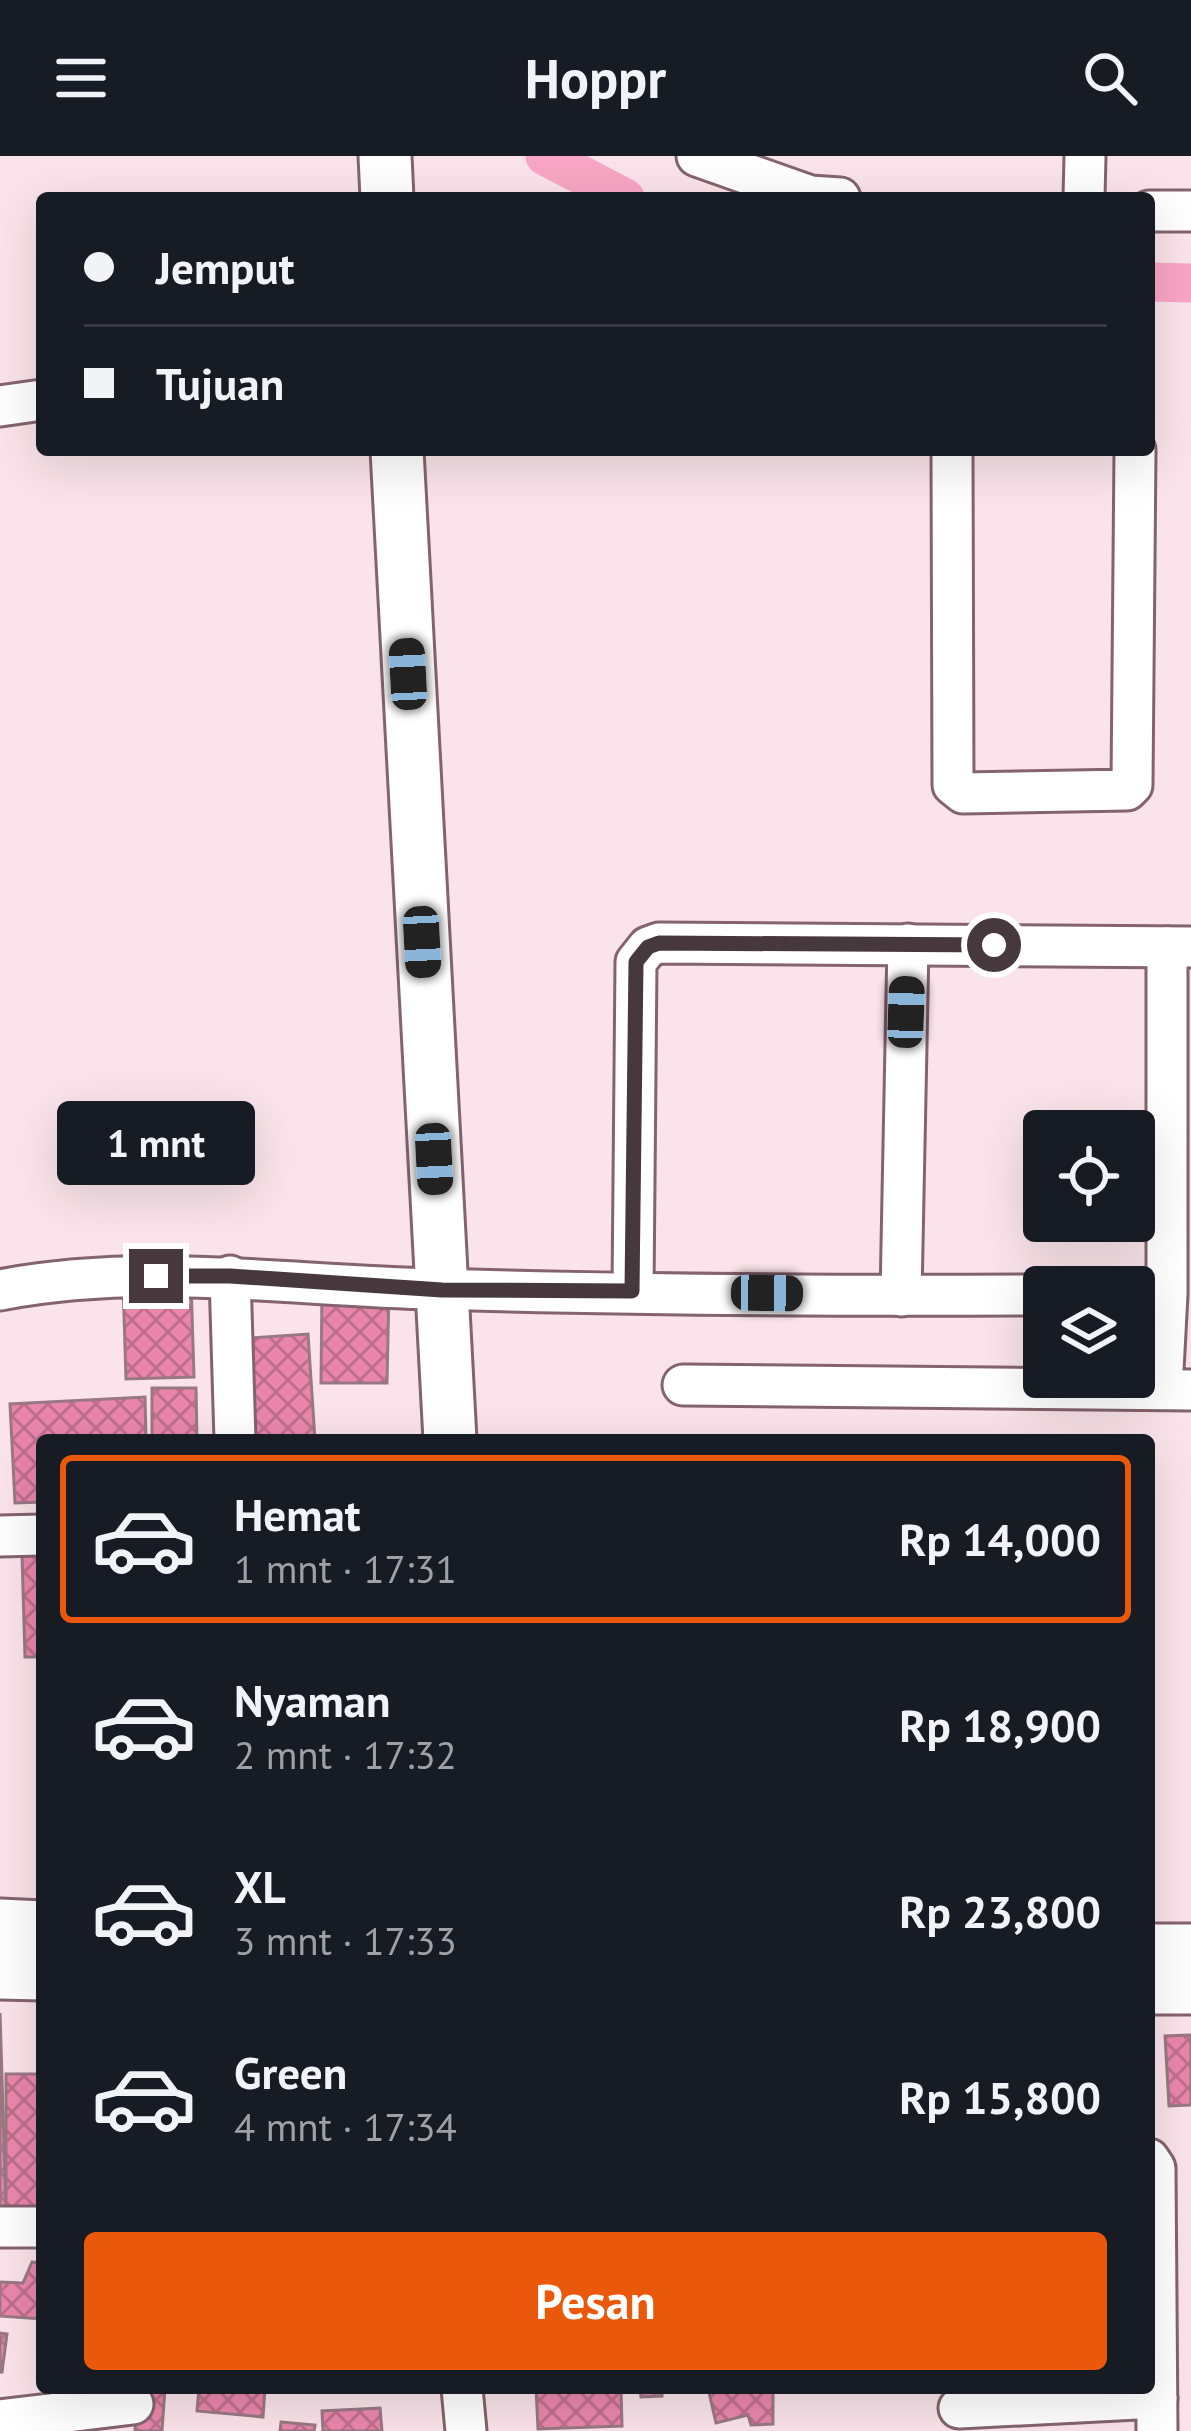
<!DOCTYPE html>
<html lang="id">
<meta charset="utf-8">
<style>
:root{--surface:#171b24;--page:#20242c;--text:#f1f3f6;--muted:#9ea1a6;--line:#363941;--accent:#ea580c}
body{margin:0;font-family:"PT Sans",sans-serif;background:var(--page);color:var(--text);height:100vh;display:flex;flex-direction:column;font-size:45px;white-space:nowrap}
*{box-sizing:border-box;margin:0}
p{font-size:39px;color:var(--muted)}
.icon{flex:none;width:66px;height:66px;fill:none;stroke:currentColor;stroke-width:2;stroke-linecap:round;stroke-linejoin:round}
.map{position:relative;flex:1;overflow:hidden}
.drawer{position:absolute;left:36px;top:1278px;width:1119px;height:960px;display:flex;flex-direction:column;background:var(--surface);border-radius:12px;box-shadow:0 12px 48px #0002}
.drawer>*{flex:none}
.guide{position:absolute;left:36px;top:36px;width:1119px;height:264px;border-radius:12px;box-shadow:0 12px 48px #0002;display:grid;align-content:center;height:264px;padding:0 48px;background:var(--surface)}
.controls{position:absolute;left:1023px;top:954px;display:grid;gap:24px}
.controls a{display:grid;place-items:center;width:132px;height:132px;border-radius:12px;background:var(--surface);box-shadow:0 12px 48px #0002;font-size:60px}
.end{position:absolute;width:54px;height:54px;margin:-27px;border:15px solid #47383d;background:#fff;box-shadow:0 0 0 6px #fff}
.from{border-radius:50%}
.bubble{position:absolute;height:84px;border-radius:12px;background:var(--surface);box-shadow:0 12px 48px #0002;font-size:39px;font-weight:700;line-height:84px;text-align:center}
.car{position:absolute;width:36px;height:72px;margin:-36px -18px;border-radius:15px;box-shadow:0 0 9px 3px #0007;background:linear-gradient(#222 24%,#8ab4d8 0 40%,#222 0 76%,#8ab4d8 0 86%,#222 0)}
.guide b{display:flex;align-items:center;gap:42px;height:114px;font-size:45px}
.guide b+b{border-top:3px solid var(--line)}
.guide i{width:30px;height:30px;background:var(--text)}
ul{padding:21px 0 0;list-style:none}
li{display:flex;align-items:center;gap:36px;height:168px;margin:0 24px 18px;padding:0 24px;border:6px solid transparent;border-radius:12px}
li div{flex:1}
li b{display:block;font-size:45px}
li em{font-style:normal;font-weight:700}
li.selected{border-color:var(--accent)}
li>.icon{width:108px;height:108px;stroke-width:1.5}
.button{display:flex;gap:24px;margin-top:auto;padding:24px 48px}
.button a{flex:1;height:138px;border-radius:12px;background:var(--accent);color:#fff;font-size:48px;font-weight:700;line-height:138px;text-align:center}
header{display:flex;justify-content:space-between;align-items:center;height:156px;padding:0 48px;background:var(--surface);font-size:54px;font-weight:700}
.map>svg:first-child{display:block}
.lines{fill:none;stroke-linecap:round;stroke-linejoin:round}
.canal{stroke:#f8a6c3;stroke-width:39}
.building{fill:url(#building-cross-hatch);stroke:#9a7883;stroke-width:3}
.minor-casing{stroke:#84636e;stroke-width:45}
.major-casing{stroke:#84636e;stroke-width:57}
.minor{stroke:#fff;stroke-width:39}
.major{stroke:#fff;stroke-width:51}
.route{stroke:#47383d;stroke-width:15}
</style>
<header><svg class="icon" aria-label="menu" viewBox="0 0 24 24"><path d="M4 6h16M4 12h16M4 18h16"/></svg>Hoppr<svg class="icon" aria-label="search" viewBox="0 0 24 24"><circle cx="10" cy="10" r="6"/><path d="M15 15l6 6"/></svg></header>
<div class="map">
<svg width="1191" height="2275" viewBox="0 0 1191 2275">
<defs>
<pattern id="building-cross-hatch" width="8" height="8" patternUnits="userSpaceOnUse" patternTransform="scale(3)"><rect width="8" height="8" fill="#ea86ac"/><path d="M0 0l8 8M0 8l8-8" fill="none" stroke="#bf6f8d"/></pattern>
</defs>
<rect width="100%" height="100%" fill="#fae3ea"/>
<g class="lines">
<!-- canal -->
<g class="canal">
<polyline points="545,0 625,42"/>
<polyline points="1149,126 1191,127"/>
</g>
</g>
<!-- building -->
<g class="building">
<polygon points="191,1125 194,1221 126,1223 123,1127"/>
<polygon points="322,1134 389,1134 387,1227 321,1227"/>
<polygon points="308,1178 315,1284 242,1284 235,1183"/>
<polygon points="152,1232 196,1232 197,1284 152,1284"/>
<polygon points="145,1241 146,1284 42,1284 42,1346 15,1347 10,1248"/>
<polygon points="22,1399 42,1399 42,1501 25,1501"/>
<polygon points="0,1857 6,2051 0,2051"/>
<polygon points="1191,1879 1191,1949 1169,1950 1165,1880"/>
<rect x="6" y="1918" width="36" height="133"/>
<polygon points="32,2106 42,2107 42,2163 0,2160 0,2126 23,2127"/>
<polygon points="0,2177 7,2178 2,2216 0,2216"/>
<polygon points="137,2232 165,2232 162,2275 135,2275"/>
<polygon points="199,2232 265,2232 263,2261 197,2255"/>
<polygon points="536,2232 621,2232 622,2270 538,2273"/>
<polygon points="640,2232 662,2232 662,2240 641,2241"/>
<polygon points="708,2232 773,2232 773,2268 751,2269 748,2259 716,2267"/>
<polygon points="380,2252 382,2275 323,2275 322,2255"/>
<polygon points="281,2266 315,2269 314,2275 280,2275"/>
</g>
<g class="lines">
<!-- minor casing -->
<g class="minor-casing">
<g id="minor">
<polyline points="697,0 810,40 840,42"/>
<polyline points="1084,42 1085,0"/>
<polyline points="1149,55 1191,55"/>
<polyline points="0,250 42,244"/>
<polyline points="952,294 953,629 963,637 1127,634 1132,629 1135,294"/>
<polyline points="230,1120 235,1284"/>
<path d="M 0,1134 C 144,1106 290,1130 435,1133 C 638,1139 841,1140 1044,1139"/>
<polyline points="633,1135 636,806 648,791 659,787 1191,791"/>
<polyline points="901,1140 908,788"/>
<polyline points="683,1229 1191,1234"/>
<polyline points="1162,1233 1167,1138 1167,791"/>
<polyline points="0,1380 42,1379"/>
<polyline points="1149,2003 1155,2012 1157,2275"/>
<polyline points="0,2071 42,2071"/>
<polyline points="462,2232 466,2275"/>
<polyline points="959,2252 1157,2242"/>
<polyline points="0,2264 133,2248"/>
</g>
</g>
<!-- major casing -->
<g class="major-casing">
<g id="major">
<polyline points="385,0 387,42"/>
<polyline points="397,294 450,1284"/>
<polyline points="0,1769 42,1771"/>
<polyline points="1149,1794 1191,1794"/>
<polyline points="0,1817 42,1818"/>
<polyline points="1149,1832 1191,1832"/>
</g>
</g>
<!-- minor -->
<use href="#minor" class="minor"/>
<!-- major -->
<use href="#major" class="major"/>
</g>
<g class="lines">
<!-- route -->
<polyline class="route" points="156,1120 230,1120 442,1134 632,1135 636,806 648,791 659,787 994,789"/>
</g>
</svg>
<div class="controls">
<a><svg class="icon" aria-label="locate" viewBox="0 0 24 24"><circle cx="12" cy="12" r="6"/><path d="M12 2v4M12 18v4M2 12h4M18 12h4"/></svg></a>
<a><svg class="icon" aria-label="layers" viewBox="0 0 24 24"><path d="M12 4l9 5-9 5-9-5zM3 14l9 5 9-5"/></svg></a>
</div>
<i class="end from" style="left:994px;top:789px"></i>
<i class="end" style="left:156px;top:1120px"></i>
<div class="bubble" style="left:57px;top:945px;width:198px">1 mnt</div>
<i class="car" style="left:408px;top:518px;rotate:357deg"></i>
<i class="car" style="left:422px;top:786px;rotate:177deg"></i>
<i class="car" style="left:906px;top:856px;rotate:2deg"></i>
<i class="car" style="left:434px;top:1003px;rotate:177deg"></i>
<i class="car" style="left:767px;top:1137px;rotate:91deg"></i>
<div class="guide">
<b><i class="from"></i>Jemput</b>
<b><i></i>Tujuan</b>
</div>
<section class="drawer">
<ul>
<li class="selected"><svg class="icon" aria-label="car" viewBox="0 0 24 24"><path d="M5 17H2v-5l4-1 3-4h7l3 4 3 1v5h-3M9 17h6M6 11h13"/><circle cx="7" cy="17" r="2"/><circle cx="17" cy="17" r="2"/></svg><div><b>Hemat</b><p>1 mnt · 17:31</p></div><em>Rp 14,000</em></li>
<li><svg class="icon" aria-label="car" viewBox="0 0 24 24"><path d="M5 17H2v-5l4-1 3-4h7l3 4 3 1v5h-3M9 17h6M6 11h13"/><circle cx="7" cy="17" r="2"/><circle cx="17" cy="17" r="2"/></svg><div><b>Nyaman</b><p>2 mnt · 17:32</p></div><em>Rp 18,900</em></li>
<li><svg class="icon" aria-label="car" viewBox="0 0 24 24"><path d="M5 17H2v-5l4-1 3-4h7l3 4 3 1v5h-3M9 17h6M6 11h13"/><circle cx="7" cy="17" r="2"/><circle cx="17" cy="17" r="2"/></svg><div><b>XL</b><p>3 mnt · 17:33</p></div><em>Rp 23,800</em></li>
<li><svg class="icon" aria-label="car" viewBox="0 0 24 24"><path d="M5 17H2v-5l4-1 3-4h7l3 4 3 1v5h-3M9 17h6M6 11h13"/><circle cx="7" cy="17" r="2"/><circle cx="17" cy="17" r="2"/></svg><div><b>Green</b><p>4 mnt · 17:34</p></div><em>Rp 15,800</em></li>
</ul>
<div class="button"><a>Pesan</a></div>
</section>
</div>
